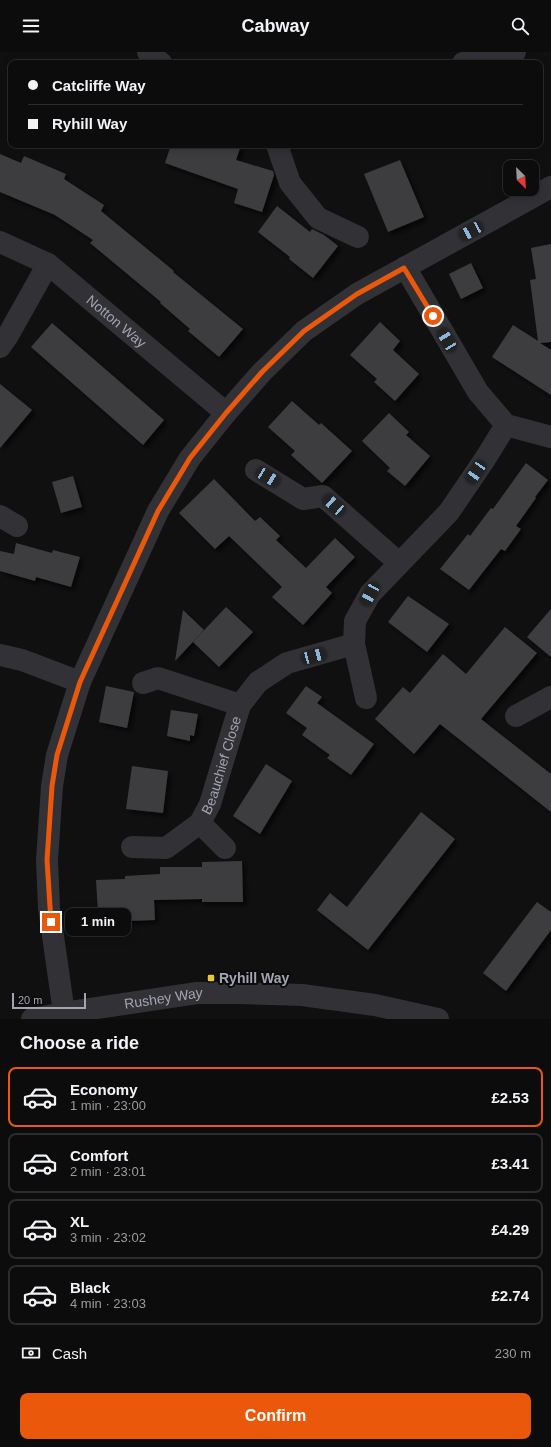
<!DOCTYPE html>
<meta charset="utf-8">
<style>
:root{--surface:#0c0c0d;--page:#1a1a1b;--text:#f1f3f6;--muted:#9a9b9d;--line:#2c2c2e;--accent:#ea580c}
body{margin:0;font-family:Helvetica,sans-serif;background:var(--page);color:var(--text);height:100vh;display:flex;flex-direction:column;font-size:15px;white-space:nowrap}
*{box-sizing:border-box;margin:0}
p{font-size:13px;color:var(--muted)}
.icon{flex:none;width:22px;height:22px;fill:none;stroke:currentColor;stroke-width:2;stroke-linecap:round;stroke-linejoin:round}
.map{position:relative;height:967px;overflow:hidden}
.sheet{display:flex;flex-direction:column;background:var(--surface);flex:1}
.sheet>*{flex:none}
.guide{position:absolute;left:8px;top:8px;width:535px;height:88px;border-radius:8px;box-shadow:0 2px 10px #0003,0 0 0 1px var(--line);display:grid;align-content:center;height:88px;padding:0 20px;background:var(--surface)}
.needle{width:26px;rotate:156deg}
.controls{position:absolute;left:503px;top:108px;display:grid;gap:8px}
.controls a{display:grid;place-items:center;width:36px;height:36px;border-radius:8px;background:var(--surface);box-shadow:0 2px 10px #0003,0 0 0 1px var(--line);font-size:20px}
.scale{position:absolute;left:12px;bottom:10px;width:74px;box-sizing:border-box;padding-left:4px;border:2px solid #a2a4b1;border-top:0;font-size:11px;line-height:14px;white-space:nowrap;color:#a2a4b1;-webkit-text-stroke:3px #0b0b0c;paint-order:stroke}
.end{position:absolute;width:18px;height:18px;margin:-9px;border:5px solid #ea580c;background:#fff;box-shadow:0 0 0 2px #fff}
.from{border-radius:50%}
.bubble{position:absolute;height:28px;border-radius:8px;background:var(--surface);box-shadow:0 2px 10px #0003,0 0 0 1px var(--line);font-size:13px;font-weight:700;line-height:28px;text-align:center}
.car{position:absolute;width:12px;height:24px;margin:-12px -6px;border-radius:5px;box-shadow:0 0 3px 1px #0007;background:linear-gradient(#222 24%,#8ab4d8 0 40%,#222 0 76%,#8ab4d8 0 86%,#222 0)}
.guide b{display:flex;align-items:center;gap:14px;height:38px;font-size:15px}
.guide b+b{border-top:1px solid var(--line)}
.guide i{width:10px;height:10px;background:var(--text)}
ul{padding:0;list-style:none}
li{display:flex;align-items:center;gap:12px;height:60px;margin:0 8px 6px;padding:0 12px;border:2px solid var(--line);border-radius:8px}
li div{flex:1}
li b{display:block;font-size:15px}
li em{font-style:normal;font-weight:700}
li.on{border-color:var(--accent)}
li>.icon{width:36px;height:36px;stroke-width:1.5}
h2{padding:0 20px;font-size:18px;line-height:48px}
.pay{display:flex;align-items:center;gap:10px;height:44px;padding:0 20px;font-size:15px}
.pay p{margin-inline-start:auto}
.action{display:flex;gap:8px;margin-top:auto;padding:8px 20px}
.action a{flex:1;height:46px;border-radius:8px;background:var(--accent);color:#fff;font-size:16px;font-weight:700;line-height:46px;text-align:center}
header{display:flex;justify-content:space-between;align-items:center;height:52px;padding:0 20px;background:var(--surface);font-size:18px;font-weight:700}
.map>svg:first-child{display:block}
.building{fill:#3c3d41;filter:url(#shadow)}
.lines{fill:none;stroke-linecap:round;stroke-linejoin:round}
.minor{stroke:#313136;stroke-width:22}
.route{stroke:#ea580c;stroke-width:5}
.poi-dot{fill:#e6c733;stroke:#0b0b0c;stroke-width:1.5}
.labels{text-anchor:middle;stroke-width:4;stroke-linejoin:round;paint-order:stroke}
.street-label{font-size:14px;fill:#a2a4b1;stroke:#0b0b0c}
.poi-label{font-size:14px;font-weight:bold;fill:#a2a4b1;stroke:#0b0b0c;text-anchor:start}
</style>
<header><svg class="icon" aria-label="menu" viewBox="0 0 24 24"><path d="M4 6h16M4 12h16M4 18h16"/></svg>Cabway<svg class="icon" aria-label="search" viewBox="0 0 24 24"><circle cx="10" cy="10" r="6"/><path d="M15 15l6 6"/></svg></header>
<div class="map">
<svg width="551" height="967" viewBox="0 0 551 967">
<defs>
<filter id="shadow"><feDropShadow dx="3.5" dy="3.5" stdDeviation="2" flood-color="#0009"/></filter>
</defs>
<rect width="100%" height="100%" fill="#101011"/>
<!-- building -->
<g class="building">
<polygon points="171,93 241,93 236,108 273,119 274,123 262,160 234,151 238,137 165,111"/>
<polygon points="0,102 21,111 24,104 66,122 64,127 104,153 101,159 174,219 173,220 243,277 219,305 188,279 190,277 160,251 161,250 90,191 93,188 55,163 0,140"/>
<polygon points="400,108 424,165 388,180 364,122"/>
<polygon points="277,154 310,180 312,177 324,183 338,194 313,226 289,207 290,205 258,180"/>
<polygon points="551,192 551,290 540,291 551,298 551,343 492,305 513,273 538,289 530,228 536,227 531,196"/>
<polygon points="471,211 483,236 461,247 449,222"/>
<polygon points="380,270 400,289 393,298 419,322 395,349 374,330 377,327 350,303"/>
<polygon points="52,271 164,368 143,393 31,295"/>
<polygon points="0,332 32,358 0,396"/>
<polygon points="292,349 319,373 321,371 352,399 322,431 291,403 295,399 268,375"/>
<polygon points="389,361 409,380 406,383 430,404 405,434 387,419 390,416 362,389"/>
<polygon points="526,411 548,428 535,445 536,446 516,474 521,477 505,499 501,497 469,538 440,517 468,482 470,484 491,456 493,457"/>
<polygon points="73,424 82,455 61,461 52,430"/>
<polygon points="214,427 255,469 260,465 280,484 276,488 306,516 335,486 355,505 326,535 332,541 303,573 272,545 282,535 229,484 215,497 179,461"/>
<polygon points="16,491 52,501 53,498 80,505 71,535 36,525 35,529 0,519 0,499 14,502"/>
<polygon points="408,544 449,572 427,600 388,570"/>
<polygon points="226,555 253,580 219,615 193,590"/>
<polygon points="551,557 551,605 527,585"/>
<polygon points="183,558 204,578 175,609"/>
<polygon points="505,575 537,601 481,667 551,722 551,760 440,672 414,702 375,667 403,635 410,641 443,602 466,622"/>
<polygon points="106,634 134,640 127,676 99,670"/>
<polygon points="306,634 322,645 317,651 374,692 351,723 327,706 330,703 302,683 307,676 286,661"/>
<polygon points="171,658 198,662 194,684 190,683 190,689 167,684"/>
<polygon points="266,712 292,729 260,782 233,764"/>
<polygon points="132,714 168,719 163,761 126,757"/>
<polygon points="421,760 455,787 368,898 317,858 330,841 347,855"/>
<polygon points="242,809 243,850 202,850 202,847 154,848 155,868 126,869 126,860 98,861 96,828 125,827 125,824 160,822 160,815 202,815 202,810"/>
<polygon points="537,850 551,860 551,878 506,939 483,921"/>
</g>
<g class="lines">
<!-- minor -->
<g class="minor">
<polyline points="148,0 161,11"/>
<polyline points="489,5 515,0"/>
<polyline points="463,11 489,5 488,0"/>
<polyline points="277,93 290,131 318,166 358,185"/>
<path id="s1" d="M 0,190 L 48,212 L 226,361"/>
<polyline points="405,215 478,340 506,373 551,385"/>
<polyline points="0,295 7,285 48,212"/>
<polyline points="256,418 303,447 323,444 399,511"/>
<polyline points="0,464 17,474"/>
<polyline points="354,592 366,646"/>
<polyline points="0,603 22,608 80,630"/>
<polyline points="143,631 158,626 240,653"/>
<polyline points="516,664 551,645"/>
<polyline points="200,771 225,796"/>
<path id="s2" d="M 132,795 L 166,796 L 200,771 L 210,752 L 240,653 L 258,630 L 287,611 L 354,592 L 355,569 L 370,542 L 449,460 L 485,407 L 506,373"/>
<polyline points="64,961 49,856 47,808 52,734 57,703 80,630 158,459 190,406 226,361 262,320 304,279 357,242 551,135"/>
<path id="s3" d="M 32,967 L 64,961 L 197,941 L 239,941 L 302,943 L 375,953 L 438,967"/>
</g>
</g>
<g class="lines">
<!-- route -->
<polyline class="route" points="51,870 47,808 52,734 57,703 80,630 158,459 190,406 226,361 262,320 304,279 357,242 404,216 433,264"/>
</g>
<!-- markers -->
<rect class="poi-dot" x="207" y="922" width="8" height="8" rx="2"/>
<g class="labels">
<!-- street labels -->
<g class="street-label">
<text dy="5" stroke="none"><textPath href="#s1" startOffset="142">Notton Way</textPath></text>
<text dy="5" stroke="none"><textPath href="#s2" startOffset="138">Beauchief Close</textPath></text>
<text dy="5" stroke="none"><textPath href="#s3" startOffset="133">Rushey Way</textPath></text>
</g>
<!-- poi labels -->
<g class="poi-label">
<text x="219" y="931">Ryhill Way</text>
</g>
</g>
</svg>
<div class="controls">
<a><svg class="needle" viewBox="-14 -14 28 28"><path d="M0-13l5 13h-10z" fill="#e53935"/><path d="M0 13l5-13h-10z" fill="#9a9b9d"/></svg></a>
</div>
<div class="scale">20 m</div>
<i class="end from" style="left:433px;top:264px"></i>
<i class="end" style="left:51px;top:870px"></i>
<div class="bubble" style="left:65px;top:856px;width:66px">1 min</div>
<i class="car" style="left:471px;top:179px;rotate:241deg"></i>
<i class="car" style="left:447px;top:288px;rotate:329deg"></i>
<i class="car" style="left:476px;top:420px;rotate:214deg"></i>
<i class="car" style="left:268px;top:425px;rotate:121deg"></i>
<i class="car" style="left:334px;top:453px;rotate:312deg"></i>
<i class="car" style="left:370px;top:542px;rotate:209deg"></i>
<i class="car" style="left:314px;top:604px;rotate:75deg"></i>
<div class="guide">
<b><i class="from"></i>Catcliffe Way</b>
<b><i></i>Ryhill Way</b>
</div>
</div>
<section class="sheet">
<h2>Choose a ride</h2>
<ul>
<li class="on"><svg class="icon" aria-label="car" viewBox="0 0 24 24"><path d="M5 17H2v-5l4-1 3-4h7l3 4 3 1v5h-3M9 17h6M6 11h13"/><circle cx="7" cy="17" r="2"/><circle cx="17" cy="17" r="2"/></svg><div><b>Economy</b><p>1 min · 23:00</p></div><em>£2.53</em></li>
<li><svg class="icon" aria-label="car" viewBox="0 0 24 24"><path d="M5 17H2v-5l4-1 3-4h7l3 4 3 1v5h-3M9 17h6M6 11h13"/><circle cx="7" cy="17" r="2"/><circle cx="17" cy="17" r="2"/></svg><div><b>Comfort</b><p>2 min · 23:01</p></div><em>£3.41</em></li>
<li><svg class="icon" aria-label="car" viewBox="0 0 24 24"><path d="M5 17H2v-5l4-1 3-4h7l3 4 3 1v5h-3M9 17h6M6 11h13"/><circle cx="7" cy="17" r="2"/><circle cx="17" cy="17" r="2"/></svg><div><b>XL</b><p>3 min · 23:02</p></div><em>£4.29</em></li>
<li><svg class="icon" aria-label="car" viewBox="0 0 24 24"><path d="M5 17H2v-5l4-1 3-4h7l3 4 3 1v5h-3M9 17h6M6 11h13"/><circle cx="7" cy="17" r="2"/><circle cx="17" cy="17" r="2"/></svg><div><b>Black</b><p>4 min · 23:03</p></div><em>£2.74</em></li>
</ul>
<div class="pay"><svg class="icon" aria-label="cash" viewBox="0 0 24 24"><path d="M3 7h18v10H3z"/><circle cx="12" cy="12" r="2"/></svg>Cash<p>230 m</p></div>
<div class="action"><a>Confirm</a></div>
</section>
